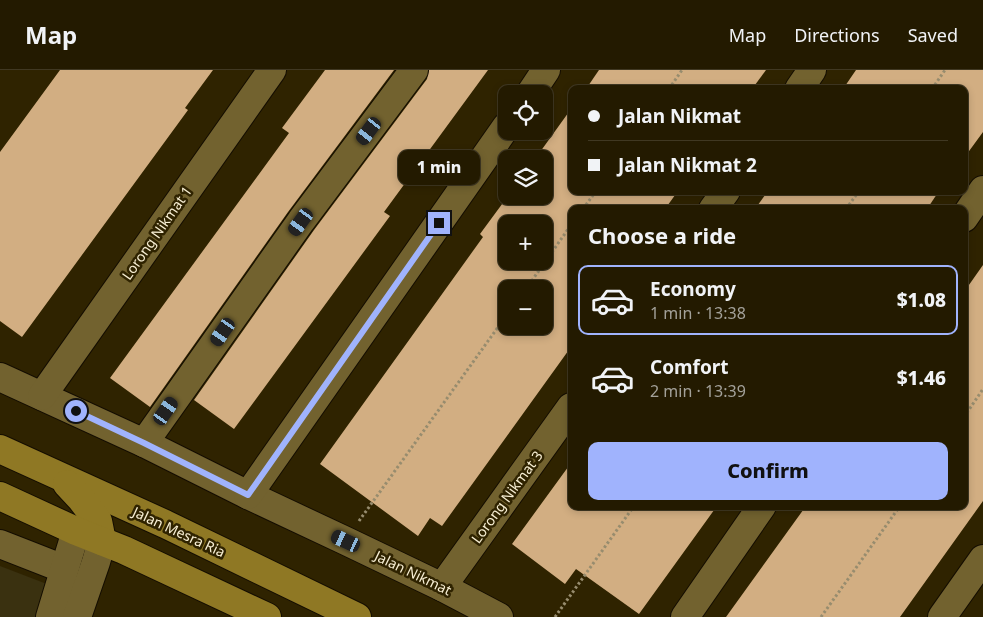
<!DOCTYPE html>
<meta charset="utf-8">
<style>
:root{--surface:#231a00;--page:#2f270f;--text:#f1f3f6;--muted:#a3a199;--line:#403822;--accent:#a0b3fd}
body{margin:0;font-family:"Noto Sans",sans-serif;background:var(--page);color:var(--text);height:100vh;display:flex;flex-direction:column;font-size:19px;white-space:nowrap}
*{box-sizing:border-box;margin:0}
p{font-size:16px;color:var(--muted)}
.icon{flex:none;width:28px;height:28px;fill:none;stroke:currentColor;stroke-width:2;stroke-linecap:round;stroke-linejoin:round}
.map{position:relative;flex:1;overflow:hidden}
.details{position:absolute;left:568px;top:135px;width:400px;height:305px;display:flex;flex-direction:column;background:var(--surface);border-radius:10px;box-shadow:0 2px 8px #0003,0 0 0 1px var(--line)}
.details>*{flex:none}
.guide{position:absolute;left:568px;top:15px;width:400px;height:110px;border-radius:10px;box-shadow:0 2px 8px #0003,0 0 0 1px var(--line);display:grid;align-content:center;height:110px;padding:0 20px;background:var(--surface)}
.fabs{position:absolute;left:498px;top:15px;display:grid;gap:10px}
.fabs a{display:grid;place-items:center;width:55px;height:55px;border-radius:10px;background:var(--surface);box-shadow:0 2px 8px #0003,0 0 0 1px var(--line);font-size:25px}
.end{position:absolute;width:22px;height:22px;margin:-11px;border:6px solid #a0b3fd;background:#111;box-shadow:0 0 0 2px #111}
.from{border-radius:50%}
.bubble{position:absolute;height:35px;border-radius:10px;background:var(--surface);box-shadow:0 2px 8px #0003,0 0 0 1px var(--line);font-size:16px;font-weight:800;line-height:35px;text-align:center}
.car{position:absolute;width:15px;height:30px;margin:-15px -8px;border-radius:6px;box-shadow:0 0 4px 1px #0007;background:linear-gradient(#222 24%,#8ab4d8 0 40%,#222 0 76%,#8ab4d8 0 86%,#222 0)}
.guide b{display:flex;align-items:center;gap:18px;height:48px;font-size:19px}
.guide b+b{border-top:1px solid var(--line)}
.guide i{width:12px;height:12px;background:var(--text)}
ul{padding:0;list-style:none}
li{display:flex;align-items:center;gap:15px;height:70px;margin:0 10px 8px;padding:0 10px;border:2px solid transparent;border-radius:10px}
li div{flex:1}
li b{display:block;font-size:19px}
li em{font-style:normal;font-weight:800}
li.active{border-color:var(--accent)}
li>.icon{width:45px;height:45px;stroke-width:1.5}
h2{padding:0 20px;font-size:22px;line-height:60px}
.primary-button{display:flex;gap:10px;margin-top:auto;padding:10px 20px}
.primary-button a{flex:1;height:58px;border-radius:10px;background:var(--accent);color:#111;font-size:20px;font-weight:800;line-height:58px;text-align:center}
header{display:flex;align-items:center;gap:30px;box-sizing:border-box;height:70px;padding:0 25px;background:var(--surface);border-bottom:1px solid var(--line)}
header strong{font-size:24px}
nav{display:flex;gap:28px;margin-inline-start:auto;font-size:18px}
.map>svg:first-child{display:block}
.built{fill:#3a3110}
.building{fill:#d2ae82;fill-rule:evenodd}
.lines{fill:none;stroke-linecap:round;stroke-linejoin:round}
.minor-casing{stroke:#140d00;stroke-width:30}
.major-casing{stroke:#140d00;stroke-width:30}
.path{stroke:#978c6e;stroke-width:3;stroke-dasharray:2.5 2.5;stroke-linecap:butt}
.minor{stroke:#72622f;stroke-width:28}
.major{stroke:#8f7824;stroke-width:28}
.route{stroke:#a0b3fd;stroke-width:6}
.labels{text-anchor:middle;stroke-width:5;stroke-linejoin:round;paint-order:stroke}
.street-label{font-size:14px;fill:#f8efd4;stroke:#2f2300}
</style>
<header>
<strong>Map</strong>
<nav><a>Map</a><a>Directions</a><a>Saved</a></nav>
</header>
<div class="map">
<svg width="983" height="547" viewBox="0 0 983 547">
<rect width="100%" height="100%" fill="#2f2300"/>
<!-- built -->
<polygon class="built" points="0,496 52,516 43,547 0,547"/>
<!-- building -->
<g class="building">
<polygon points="60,0 213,0 185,38 188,40 22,267 0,251 0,82"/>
<polygon points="325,0 394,0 288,142 150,337 110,308 289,63 282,58"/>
<polygon points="429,0 488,0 384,142 390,146 234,359 194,330 314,160 427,9"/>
<polygon points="599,0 766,0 752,19 586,19"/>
<polygon points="856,0 983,0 983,62 964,88 964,19 843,19"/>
<path d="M 571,39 L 571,121 L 678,121 L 665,139 L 571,139 L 571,277 L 442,456 L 430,448 L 418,466 L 320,394 L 483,167 L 480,164 L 508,126 L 544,126 L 544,89 L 535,89 ZM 506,154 L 544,154 L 544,191 L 506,191 ZM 506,219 L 544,219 L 544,256 L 506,256 Z"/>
<polygon points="768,121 939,121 927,139 755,139"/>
<polygon points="983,195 983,431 900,547 726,547 806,436 964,436 964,222"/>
<polygon points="571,393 571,436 717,436 639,544 576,499 565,514 512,474"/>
</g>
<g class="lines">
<!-- minor casing -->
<g class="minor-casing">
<g id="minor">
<polyline points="799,19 812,0"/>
<polyline points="530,24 546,0"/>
<polyline points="713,139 726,121"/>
<polyline points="964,148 983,120"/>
<polyline points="0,307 144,373 248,425 346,471 442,517 499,547"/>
<polyline points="42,326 272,0"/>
<polyline points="144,373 301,151 414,0"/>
<polyline points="248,425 506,57"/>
<polyline points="0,474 64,499"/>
<polyline points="442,517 571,337"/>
<polyline points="50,547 76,461"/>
<polyline points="77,547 96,492 102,471"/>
<polyline points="685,547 762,436"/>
<polyline points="942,547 983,489"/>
</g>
</g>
<!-- major casing -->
<g class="major-casing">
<g id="major">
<polyline points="0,379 165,454 357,547"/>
<polyline points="67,414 81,429 98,451 102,471"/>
<polyline points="0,426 76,461 124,480 267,547"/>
</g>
</g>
<!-- path -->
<g class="path">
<polyline points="669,19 682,0"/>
<polyline points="932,19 945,0"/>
<polyline points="583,139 596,121"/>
<polyline points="846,139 859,121"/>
<polyline points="526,219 571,155"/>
<polyline points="964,347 983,319"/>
<polyline points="359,451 506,246"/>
<polyline points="555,547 634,436"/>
<polyline points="821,547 900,436"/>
</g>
<!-- minor -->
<use href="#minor" class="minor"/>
<!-- major -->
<use href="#major" class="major"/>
</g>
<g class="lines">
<!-- route -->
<polyline class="route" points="76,341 144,373 248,425 439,153"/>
</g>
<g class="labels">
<!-- street labels -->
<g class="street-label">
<text transform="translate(157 163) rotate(-55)" y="5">Lorong Nikmat 1</text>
<text transform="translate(507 427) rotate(-54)" y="5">Lorong Nikmat 3</text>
<text transform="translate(179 462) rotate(25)" y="5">Jalan Mesra Ria</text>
<text transform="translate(413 503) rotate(26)" y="5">Jalan Nikmat</text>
</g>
</g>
</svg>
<div class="fabs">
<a><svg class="icon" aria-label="locate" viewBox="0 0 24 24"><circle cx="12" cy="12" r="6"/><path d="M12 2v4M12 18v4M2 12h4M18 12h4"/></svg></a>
<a><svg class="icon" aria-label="layers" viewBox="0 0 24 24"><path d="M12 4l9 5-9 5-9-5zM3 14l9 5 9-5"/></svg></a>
<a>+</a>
<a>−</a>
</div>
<i class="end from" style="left:76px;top:341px"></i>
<i class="end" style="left:439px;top:153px"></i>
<div class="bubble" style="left:398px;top:80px;width:82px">1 min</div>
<i class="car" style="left:369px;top:61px;rotate:217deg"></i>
<i class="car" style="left:301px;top:152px;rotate:216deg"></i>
<i class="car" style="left:223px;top:262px;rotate:215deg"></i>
<i class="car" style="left:166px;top:341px;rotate:35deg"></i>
<i class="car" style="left:346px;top:471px;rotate:295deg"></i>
<div class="guide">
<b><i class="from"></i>Jalan Nikmat</b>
<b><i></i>Jalan Nikmat 2</b>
</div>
<section class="details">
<h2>Choose a ride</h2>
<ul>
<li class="active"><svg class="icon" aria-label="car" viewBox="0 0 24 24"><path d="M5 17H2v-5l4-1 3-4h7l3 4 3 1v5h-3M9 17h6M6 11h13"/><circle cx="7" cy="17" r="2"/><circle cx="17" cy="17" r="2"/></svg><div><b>Economy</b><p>1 min · 13:38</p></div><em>$1.08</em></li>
<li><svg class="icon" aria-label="car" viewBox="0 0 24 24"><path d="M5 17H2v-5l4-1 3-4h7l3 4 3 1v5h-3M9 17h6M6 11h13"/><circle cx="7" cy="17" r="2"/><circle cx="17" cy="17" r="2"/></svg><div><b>Comfort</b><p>2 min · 13:39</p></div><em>$1.46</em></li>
</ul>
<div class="primary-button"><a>Confirm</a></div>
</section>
</div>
